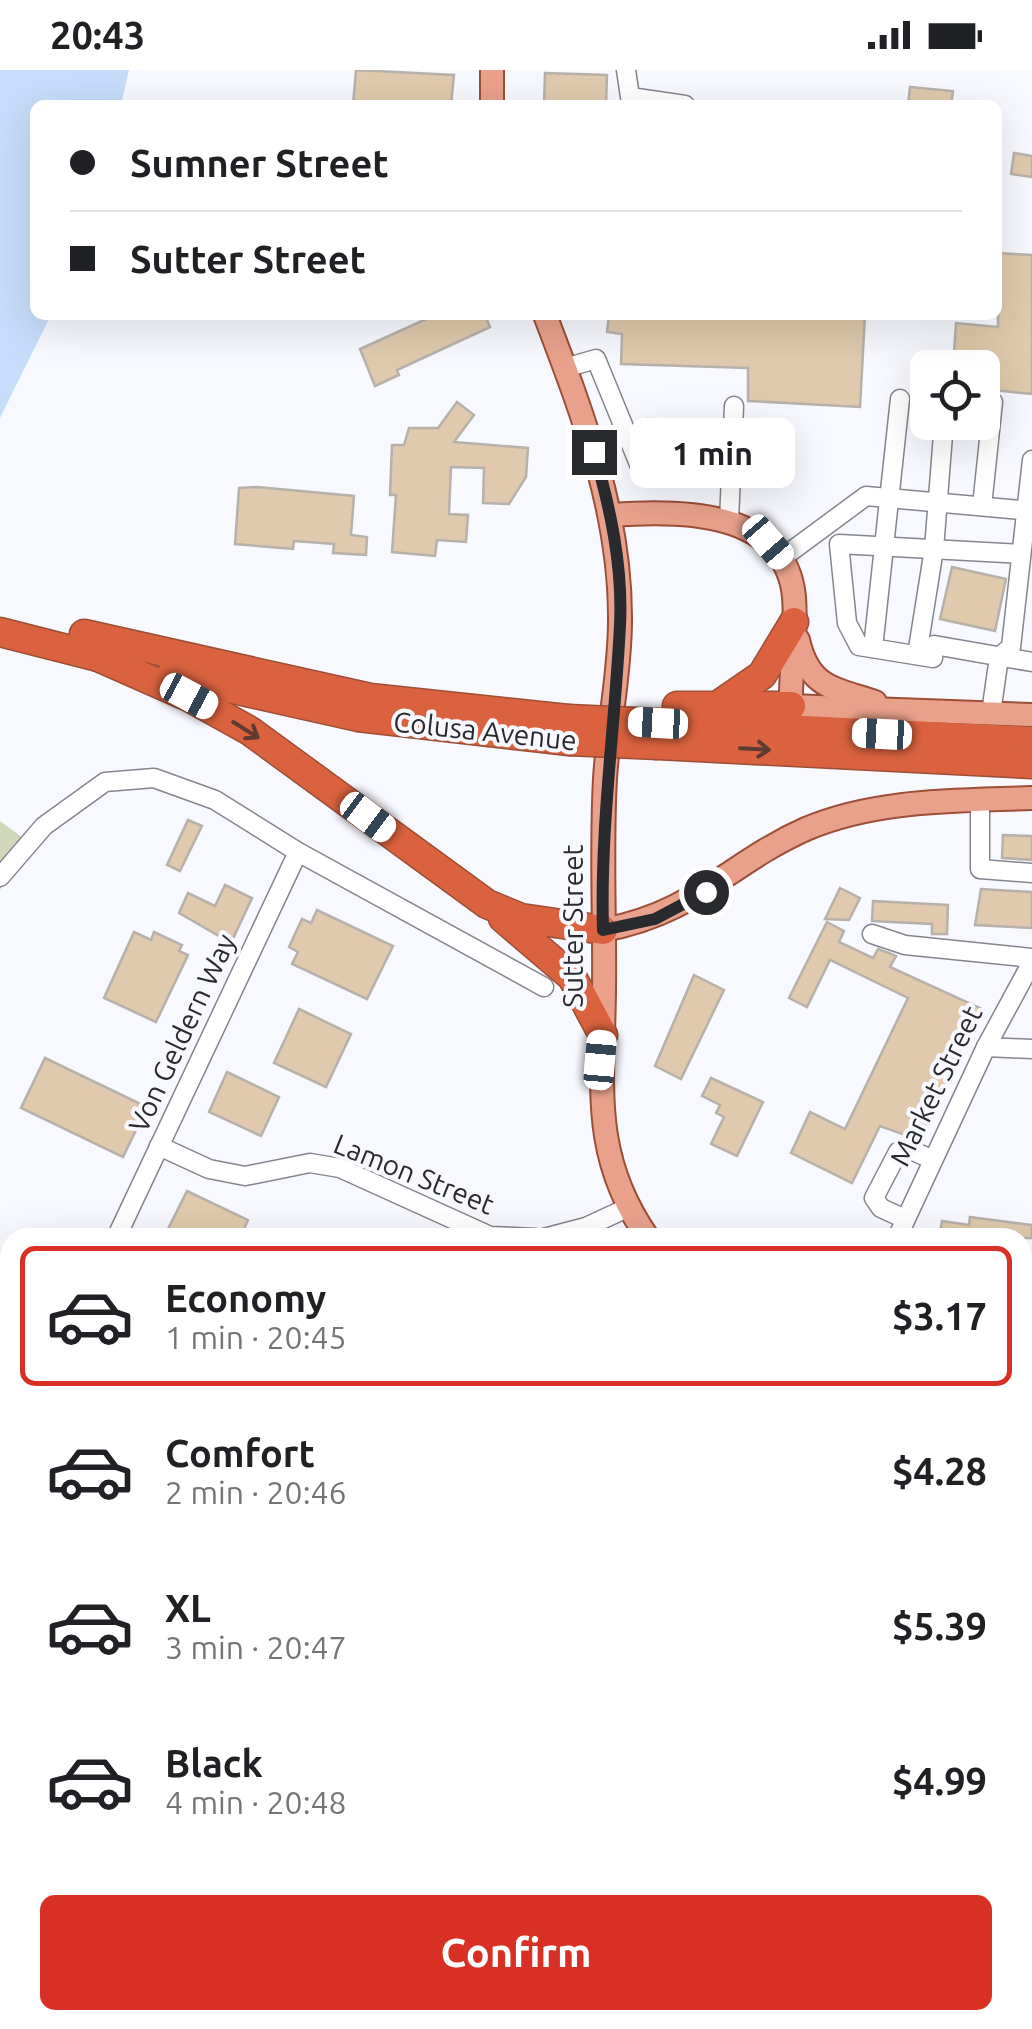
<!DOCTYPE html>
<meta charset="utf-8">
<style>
:root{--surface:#fff;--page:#f2f2f2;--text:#202124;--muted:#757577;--line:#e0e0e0;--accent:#d93025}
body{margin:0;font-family:Ubuntu,sans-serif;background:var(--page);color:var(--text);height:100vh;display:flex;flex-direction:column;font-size:38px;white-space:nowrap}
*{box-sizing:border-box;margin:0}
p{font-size:32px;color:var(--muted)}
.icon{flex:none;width:55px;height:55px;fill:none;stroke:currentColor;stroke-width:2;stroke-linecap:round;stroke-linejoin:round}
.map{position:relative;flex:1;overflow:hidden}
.details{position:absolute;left:0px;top:1158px;width:1032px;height:802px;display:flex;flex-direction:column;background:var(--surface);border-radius:30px 30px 0 0;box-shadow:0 10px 40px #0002}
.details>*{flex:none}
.guide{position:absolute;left:30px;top:30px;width:972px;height:220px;border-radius:15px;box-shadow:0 10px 40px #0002;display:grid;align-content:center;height:220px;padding:0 40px;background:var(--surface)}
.tools{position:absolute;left:910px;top:280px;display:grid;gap:20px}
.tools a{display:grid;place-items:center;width:90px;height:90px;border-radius:15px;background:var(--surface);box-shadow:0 10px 40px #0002;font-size:50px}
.end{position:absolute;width:45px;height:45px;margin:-22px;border:12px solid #292a2d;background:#fff;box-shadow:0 0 0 5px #fff}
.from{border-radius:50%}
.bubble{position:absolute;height:70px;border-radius:15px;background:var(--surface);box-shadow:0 10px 40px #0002;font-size:32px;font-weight:700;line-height:70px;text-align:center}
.car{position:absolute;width:30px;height:60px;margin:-30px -15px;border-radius:12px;box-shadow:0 0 8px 2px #0007;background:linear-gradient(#fff 24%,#345 0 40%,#fff 0 76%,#345 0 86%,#fff 0)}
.guide b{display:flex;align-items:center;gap:35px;height:95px;font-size:38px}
.guide b+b{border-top:2px solid var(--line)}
.guide i{width:25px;height:25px;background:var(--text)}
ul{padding:18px 0 0;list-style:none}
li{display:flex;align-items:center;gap:30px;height:140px;margin:0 20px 15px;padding:0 20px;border:5px solid transparent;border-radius:15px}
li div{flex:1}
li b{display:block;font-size:38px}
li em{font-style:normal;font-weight:700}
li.active{border-color:var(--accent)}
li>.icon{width:90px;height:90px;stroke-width:1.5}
.primary-button{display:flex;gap:20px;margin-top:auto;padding:20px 40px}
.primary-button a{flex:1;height:115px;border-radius:15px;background:var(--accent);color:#fff;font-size:40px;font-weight:700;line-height:115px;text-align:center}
.status{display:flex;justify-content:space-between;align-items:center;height:70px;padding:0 50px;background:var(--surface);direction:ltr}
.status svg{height:28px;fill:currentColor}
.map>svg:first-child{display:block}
.green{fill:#d2d9bb}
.water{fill:#c6defb}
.building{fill:#e0c9ac;stroke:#b7b1aa;stroke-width:2.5}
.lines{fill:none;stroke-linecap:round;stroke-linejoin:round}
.minor-casing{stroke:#84858d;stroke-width:21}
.major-casing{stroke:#9c4e38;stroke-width:26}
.highway-casing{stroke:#9c4e38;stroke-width:31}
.minor{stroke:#fff;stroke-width:18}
.major{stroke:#e9a18b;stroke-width:22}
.highway{stroke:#da623e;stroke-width:28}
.highway-bridge-casing{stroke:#9c4e38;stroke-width:31;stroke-linecap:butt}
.highway-bridge{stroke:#da623e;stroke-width:28}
.oneway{stroke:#5e3b32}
.route{stroke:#292a2d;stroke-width:12}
.labels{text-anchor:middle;stroke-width:8;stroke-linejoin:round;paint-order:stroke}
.street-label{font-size:28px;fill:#292a2d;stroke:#f8f9ff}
</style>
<div class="status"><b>20:43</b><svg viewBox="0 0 49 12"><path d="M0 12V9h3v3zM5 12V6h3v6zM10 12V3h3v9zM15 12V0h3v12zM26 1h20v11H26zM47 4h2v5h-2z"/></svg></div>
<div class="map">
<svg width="1032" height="1959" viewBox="0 0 1032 1959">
<rect width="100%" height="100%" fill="#f8f9ff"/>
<!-- green -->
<g class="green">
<polygon points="0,751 23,768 0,820"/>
<polygon points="310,1950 459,1950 445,1959 310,1959"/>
</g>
<!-- water -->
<polygon class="water" points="0,0 129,0 121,35 35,35 35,245 51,245 0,348"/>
<!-- building -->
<g class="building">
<polygon points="356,0 454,5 451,35 353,35"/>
<polygon points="545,3 607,5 606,35 544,35"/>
<polygon points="910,17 953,21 951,35 908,35"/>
<polygon points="1014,83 1032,86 1032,107 1011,104"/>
<polygon points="998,183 1032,185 1032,324 982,319 982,298 953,298 956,253 998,257"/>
<polygon points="435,245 485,245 490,257 397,300 399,305 375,316 360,279"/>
<polygon points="609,245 865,245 860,337 748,331 748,298 621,294 622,264 607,262"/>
<polygon points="457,332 474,345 454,372 528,378 526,407 509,434 483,433 484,398 451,397 449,444 468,445 466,472 437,470 435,486 392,482 396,425 390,425 392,375 404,375 409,358 438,358"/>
<polygon points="647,349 703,352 702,374 646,371"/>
<polygon points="257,417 354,426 351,465 367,467 366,485 333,483 334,474 294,471 293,479 235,474 239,418"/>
<polygon points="952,497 1006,509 995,561 940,549"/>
<polygon points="188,750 202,756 180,801 167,795"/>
<polygon points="1003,765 1032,766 1032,790 1002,788"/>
<polygon points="225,815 252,828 231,873 179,843 188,823 215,836"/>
<polygon points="840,818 860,828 849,850 825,849"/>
<polygon points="981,819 1032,822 1032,858 975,855"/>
<polygon points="873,831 948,835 947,864 932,864 932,854 872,851"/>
<polygon points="317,840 393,876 367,929 292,894 298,882 289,877 302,849 311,853"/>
<polygon points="827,852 844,861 839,872 873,888 878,879 889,883 896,886 890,897 980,938 919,1070 880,1056 852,1113 791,1083 810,1042 845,1059 908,928 830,890 807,937 789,928"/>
<polygon points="134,862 151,870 154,862 182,875 179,881 188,885 156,952 104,928"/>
<polygon points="694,905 724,920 681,1009 655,996"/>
<polygon points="299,939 351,964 326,1017 274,993"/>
<polygon points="45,988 147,1037 123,1087 21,1038"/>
<polygon points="227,1002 279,1027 261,1066 209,1042"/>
<polygon points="711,1008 763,1032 737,1086 711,1074 724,1047 716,1043 720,1035 702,1026"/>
<polygon points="187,1121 248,1150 240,1168 175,1168 166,1163"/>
<polygon points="970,1147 1032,1155 1032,1168 939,1168 942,1151 969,1155"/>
</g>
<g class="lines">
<!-- minor casing -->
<g class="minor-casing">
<g id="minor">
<polyline points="626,0 630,27 685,35"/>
<polyline points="565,298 596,289 639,394 731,399"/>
<polyline points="982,436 993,332"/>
<polyline points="729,451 734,336"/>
<polyline points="1021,484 839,474 847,553 859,576 933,588 934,575 1032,592"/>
<polyline points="782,488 866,426 1032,441"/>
<polyline points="873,578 900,329"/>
<polyline points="917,585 934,479 944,352"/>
<polyline points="991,643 999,587 1011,577 1032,390"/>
<polyline points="980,730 980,799 1032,803"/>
<polyline points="0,807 44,756 105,712 154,708 215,730 298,782 544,917"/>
<polyline points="872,864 905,875 1032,888"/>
<polyline points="986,977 1032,979"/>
<polyline points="159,1076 209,1099 245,1106 310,1093 340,1098 490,1166 536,1168"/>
<polyline points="905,1149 881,1138 874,1128 898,1082 911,1080 933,1090"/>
<polyline points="116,1168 298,782"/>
<polyline points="544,1168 586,1157 627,1138"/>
<polyline points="897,1168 986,977 1032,892"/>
<polyline points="1022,1201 1032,1202"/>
<polyline points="1022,1279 1032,1260"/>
<polyline points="1022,1386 1032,1387"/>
<polyline points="0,1412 10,1391"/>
<polyline points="1022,1549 1032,1550"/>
<polyline points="1022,1635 1032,1616"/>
<polyline points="1022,1728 1032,1728"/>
<polyline points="1022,1922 1032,1922"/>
<polyline points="479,1959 494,1955 504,1959"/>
</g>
</g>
<!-- major casing -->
<g class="major-casing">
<g id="major">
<polyline points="492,35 492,0"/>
<path d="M 545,245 C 583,345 621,443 620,551 C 620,604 608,657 605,709 C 601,780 605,850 604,921 C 603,1016 590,1085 648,1168"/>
<path d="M 612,445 C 678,440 786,439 794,527 C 797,563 790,600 791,636 L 1032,645"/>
<path d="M 798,570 C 809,618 833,618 875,632"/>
<path d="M 603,860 C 696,843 729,793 806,759 C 876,729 957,731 1032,728"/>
<polyline points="514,1959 518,1950"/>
</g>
</g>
<!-- highway casing -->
<g class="highway-casing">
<g id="highway">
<polyline points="0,562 110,590"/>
<polyline points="84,564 370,628 568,649"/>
<polyline points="96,586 189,627 250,661 487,834 521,848 603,860"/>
<polyline points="171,605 358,647 569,671"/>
<polyline points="677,636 791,636"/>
<polyline points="717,636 762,605 794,552"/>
<polyline points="658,653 1032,671"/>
<polyline points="658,675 1032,694"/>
<polyline points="503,848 572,907 603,965"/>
</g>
</g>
<!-- minor -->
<use href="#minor" class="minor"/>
<!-- major -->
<use href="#major" class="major"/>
<!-- highway -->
<use href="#highway" class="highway"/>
<!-- highway-bridge casing -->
<g class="highway-bridge-casing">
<g id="highway-bridge">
<polyline points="568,649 658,653"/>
<polyline points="569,671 658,675"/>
</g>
</g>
<!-- highway-bridge -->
<use href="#highway-bridge" class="highway-bridge"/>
</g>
<!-- one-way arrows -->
<defs><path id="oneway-shaft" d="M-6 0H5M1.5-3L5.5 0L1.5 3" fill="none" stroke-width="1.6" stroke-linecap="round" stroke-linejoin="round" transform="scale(2.5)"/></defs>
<g class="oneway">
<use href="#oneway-shaft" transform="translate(246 660) rotate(32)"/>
<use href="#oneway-shaft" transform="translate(755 679) rotate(3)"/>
</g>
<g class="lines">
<!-- route -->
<path class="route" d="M 594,382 C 610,437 623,496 620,555 C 615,657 600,757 603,860 L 655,849 L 706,822"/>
</g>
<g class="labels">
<!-- street labels -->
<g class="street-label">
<text transform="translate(485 661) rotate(6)" y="10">Colusa Avenue</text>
<text transform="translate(573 856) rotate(-90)" y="10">Sutter Street</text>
<text transform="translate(182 963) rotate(-65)" y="10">Von Geldern Way</text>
<text transform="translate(936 1016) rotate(-64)" y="10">Market Street</text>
<text transform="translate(414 1104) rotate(22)" y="10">Lamon Street</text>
</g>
</g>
</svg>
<div class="tools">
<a><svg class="icon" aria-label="locate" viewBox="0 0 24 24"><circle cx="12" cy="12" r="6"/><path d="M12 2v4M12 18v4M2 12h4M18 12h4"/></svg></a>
</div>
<i class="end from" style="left:706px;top:822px"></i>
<i class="end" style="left:594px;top:382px"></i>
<div class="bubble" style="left:630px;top:348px;width:165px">1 min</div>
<i class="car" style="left:768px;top:472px;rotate:139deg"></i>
<i class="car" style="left:189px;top:626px;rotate:118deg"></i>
<i class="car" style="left:658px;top:653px;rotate:273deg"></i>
<i class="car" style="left:882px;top:664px;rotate:273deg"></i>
<i class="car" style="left:368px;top:747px;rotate:127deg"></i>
<i class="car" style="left:600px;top:990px;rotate:5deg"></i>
<div class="guide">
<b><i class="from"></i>Sumner Street</b>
<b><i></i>Sutter Street</b>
</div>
<section class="details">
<ul>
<li class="active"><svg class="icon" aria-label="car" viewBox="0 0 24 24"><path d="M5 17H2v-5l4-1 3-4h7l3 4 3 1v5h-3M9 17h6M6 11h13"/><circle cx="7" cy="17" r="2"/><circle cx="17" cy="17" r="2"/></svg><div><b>Economy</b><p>1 min · 20:45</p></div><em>$3.17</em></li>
<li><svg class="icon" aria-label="car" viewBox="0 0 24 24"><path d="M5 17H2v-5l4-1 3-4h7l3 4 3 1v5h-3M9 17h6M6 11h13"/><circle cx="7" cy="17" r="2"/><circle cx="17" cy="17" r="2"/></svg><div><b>Comfort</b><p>2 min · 20:46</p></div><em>$4.28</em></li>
<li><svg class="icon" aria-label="car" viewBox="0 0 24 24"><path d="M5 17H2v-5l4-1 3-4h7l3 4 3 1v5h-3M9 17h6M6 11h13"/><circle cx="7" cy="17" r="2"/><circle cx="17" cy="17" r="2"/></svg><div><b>XL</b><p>3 min · 20:47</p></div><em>$5.39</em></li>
<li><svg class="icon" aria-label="car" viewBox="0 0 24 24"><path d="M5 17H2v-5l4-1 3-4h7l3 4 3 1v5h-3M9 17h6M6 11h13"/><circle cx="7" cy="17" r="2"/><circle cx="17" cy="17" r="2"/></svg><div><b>Black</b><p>4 min · 20:48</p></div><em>$4.99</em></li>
</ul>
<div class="primary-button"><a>Confirm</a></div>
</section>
</div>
